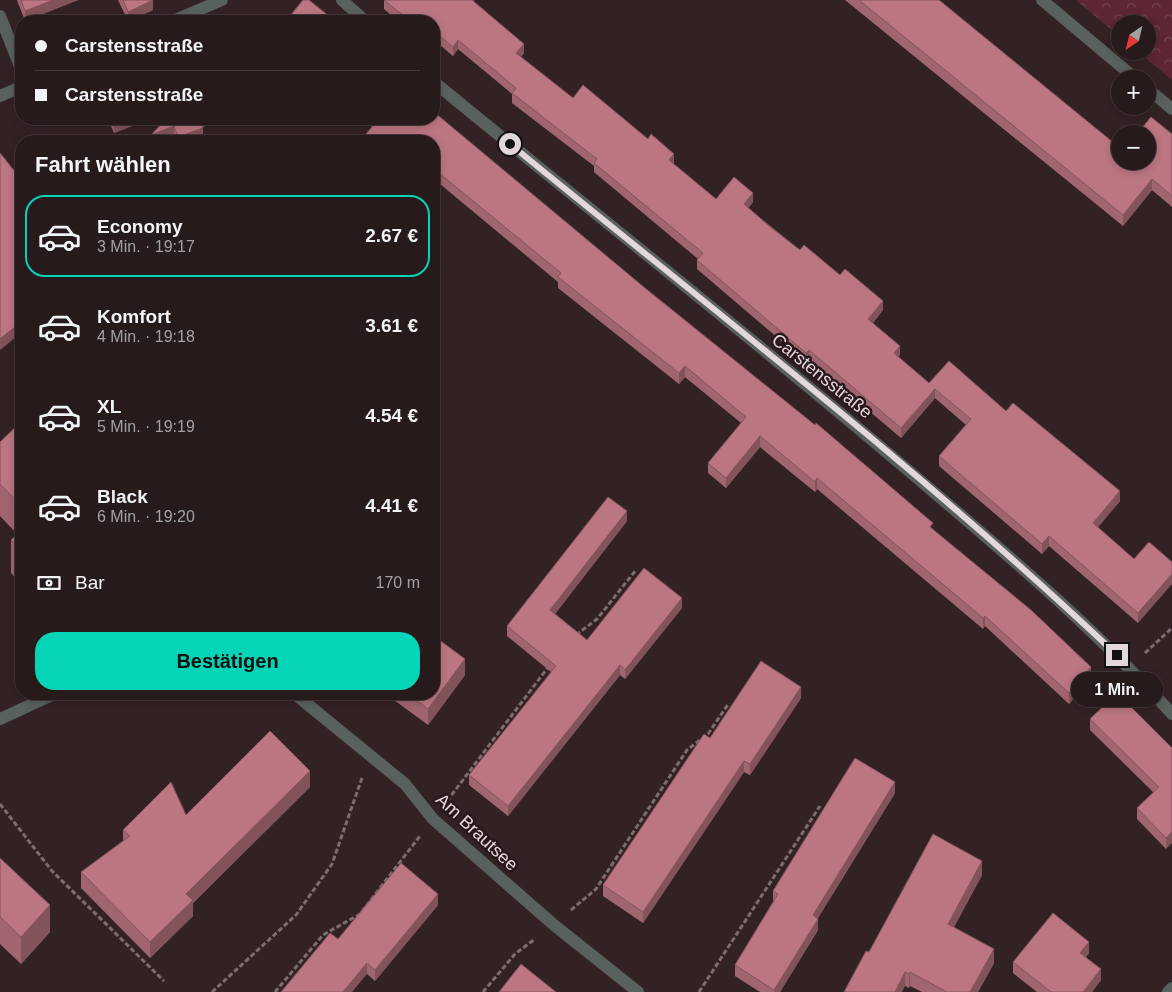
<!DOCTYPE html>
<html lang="de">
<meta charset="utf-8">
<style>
:root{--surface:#261a1b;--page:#322728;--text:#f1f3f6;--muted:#a4a1a3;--line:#42383a;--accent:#05d5b6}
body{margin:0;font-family:Arial,sans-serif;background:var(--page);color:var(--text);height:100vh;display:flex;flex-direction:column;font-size:19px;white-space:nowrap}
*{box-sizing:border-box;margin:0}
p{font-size:16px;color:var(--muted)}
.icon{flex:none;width:28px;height:28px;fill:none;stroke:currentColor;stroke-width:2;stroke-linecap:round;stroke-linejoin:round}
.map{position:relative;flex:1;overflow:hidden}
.panel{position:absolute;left:15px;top:135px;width:425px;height:565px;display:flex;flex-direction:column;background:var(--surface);border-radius:20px;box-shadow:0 2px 8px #0003,0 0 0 1px var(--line)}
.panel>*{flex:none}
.guide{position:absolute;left:15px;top:15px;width:425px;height:110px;border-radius:20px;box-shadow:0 2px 8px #0003,0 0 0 1px var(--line);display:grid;align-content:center;height:110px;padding:0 20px;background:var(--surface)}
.needle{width:32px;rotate:215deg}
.controls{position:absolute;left:1111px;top:15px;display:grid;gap:10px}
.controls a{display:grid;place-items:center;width:45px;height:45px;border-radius:50%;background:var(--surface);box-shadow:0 2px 8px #0003,0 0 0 1px var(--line);font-size:25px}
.end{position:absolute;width:22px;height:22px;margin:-11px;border:6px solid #e3d7d9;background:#111;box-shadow:0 0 0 2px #111}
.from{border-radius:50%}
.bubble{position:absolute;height:35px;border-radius:18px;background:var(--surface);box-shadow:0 2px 8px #0003,0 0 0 1px var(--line);font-size:16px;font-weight:700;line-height:35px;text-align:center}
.guide b{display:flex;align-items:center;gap:18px;height:48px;font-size:19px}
.guide b+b{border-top:1px solid var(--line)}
.guide i{width:12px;height:12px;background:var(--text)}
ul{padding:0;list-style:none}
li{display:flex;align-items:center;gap:15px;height:82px;margin:0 10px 8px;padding:0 10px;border:2px solid transparent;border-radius:20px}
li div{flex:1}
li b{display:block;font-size:19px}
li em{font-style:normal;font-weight:700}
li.active{border-color:var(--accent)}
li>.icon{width:45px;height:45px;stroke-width:1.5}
h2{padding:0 20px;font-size:22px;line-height:60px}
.pay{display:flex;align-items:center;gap:12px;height:55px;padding:0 20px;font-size:19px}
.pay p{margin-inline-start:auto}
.action{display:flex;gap:10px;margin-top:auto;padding:10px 20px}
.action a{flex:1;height:58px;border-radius:20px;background:var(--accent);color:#111;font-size:20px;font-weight:700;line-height:58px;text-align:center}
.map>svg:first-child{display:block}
.park{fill:url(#park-crowns)}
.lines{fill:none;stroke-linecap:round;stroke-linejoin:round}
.path{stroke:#7c6d6f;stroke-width:3;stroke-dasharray:5 2.5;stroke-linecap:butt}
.street{stroke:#58615e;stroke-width:12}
.wall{fill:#a1656f}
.shaded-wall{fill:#83535a}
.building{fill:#bb7681;stroke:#83535a}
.route{stroke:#e3d7d9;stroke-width:6}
.labels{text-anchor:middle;stroke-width:5;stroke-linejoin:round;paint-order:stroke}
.street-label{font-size:18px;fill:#e3d7d9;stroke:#29181b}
</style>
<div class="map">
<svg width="1172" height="992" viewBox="0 0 1172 992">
<defs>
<pattern id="park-crowns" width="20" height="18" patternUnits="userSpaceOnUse" patternTransform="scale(1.25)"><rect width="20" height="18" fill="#5d2632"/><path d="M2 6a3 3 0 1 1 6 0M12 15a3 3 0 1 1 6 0" fill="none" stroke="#74454f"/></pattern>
</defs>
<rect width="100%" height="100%" fill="#332224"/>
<!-- park -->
<polygon class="park" points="1076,0 1172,0 1172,80 1137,51 1148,51 1148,24 1120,24 1120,37"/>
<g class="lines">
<!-- path -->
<g class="path">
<polyline points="576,635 597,619 636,570"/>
<polyline points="1145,653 1172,628"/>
<polyline points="447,801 549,666"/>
<polyline points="0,804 52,871 164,981"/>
<polyline points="571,910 596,889 687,750 708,734 729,703"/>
<polyline points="212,992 296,915 332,864 362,778"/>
<polyline points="275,992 323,935 360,914 420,836"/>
<polyline points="483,992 515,954 535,939"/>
<polyline points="699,992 820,806"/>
</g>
<!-- street -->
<g class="street">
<polyline points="342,0 365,21"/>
<polyline points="1042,0 1136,79"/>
<polyline points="0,16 21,69"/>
<polyline points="173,21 222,0"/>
<path d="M 434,82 C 590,210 749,335 903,466 C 996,545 1090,623 1172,714"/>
<polyline points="1148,89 1172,109"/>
<polyline points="0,96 21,87"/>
<polyline points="295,694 405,784 433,819 554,925 638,992"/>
<polyline points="0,719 54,694"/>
<polyline points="1168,992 1172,988"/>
</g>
</g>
<!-- wall -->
<g class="wall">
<polygon points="17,0 78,0 25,21"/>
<polygon points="118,0 152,0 153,10 128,21"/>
<polygon points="384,0 474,0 474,2 524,53 521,57 573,98 674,163 674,164 716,199 753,202 748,208 800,250 883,310 873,323 900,355 898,357 929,383 1006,411 1120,501 1098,527 1134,559 1149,542 1138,623 1049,546 1042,554 939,466 939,456 966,425 935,398 901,438 809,360 806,362 697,269 697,260 698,259 594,172 594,166 512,103 512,94 458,49 453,56 434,40 434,21 398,21 384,9"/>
<polygon points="845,0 939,0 1120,161 1172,134 1172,207 1152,190 1123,226"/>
<polygon points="108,119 150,119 114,133"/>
<polygon points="166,119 216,122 203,127 203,139 196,141 176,141 174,138 151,141"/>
<polygon points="362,119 434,119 933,529 1091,678 1069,704 985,626 983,629 817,489 815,492 760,447 726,488 708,473 708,463 741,423 685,377 679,384 558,288 558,282 434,179 434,141 372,127"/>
<polygon points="21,422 21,584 11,573 11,540 17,534 0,516 0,442"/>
<polygon points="627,521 555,614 587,640 682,608 625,679 620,675 508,816 469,785 469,775 551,672 507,636 507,626"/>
<polygon points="465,675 428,725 386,694 434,694"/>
<polygon points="801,698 750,775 744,772 643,923 603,896 603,885 710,738"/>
<polygon points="1090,719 1172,748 1166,849 1137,819 1137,808 1154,793 1090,730"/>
<polygon points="310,787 193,903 193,916 150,958 81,888 81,872 123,841 123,830"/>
<polygon points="895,793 818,918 818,930 780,992 760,992 735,976 735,965 773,902 773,891"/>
<polygon points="0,858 50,932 21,964 0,944"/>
<polygon points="982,875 954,927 994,963 978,992 922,992 910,986 909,988 905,986 869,952"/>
<polygon points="438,905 375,981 367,974 338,939"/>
<polygon points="1089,953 1086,957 1101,980 1092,992 1037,992 1013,973 1013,962"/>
</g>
<!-- shaded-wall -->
<g class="shaded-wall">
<polygon points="53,0 78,0 25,21 25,11"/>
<polygon points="153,0 153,10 128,21 128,12"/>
<polygon points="458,40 458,49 453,56 453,47"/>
<polygon points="524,44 524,53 516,63 516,53"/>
<polygon points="122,119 150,119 114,133 114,122"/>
<polygon points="199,119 219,119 216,122 199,128"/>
<polygon points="174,126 174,138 164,141 151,141 151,135"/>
<polygon points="203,128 203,139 196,141 178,141 178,137"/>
<polygon points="674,154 674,163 669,170 669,160"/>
<polygon points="1152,179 1152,190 1123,226 1123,215"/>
<polygon points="753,193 753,202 744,214 744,204"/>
<polygon points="883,301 883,310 868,329 868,319"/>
<polygon points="21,322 21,333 0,350 0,339"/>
<polygon points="900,346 900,355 894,362 894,353"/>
<polygon points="809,350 809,360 806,362 806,353"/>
<polygon points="685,366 685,377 679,384 679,373"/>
<polygon points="935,389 935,398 901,438 901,428"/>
<polygon points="760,436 760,447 726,488 726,478"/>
<polygon points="817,478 817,489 815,492 815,482"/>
<polygon points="1120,491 1120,501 1093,533 1093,523"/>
<polygon points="627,511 627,521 550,620 550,610"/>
<polygon points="1049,536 1049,546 1042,554 1042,544"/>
<polygon points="1172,574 1172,584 1138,623 1138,613"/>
<polygon points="682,598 682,608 625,679 625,670"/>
<polygon points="985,616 985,626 983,629 983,618"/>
<polygon points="465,659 465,675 428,725 428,709"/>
<polygon points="620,665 620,675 508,816 508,806"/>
<polygon points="1091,667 1091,678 1069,704 1069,693"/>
<polygon points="801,687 801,698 750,775 750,764"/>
<polygon points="744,761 744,772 643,923 643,912"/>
<polygon points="310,771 310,787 193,903 193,916 150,958 150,942 186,894"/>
<polygon points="895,782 895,793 813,926 813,915"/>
<polygon points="1172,832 1172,843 1166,849 1166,838"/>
<polygon points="982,861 982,875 948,938 948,924"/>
<polygon points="438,894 438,905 375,981 375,970"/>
<polygon points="50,905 50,932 21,964 21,937"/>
<polygon points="818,919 818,930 780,992 774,992 774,990"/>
<polygon points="1089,942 1089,953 1080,964 1080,953"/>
<polygon points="994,949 994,963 978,992 970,992"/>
<polygon points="367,963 367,974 352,992 343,992"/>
<polygon points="1101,969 1101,980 1092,992 1083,992"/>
<polygon points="905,972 905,986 902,992 895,992"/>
<polygon points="910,972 910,986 909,988 909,974"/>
</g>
<!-- building -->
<g class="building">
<polygon points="21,0 53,0 25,11"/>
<polygon points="123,0 153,0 128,12"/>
<polygon points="303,0 309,0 335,21 286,21"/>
<polygon points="384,0 472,0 524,44 516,53 573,98 583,85 648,139 651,134 674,154 669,160 716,199 734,177 753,193 744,204 769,226 800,250 804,245 840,275 845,269 883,301 868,319 900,346 894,353 929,383 949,361 1006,411 1013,403 1120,491 1093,523 1134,559 1149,542 1172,562 1172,574 1138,613 1049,536 1042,544 939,456 971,419 935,389 901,428 809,350 806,353 697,260 703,253 594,163 597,159 512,93 516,88 458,40 453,47 434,31 434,21 423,21 420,19 419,21 410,21"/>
<polygon points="859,0 939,0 1120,148 1120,161 1148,161 1148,134 1137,134 1151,117 1172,134 1172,196 1152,179 1123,215"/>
<polygon points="434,112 645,288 815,425 816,423 933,523 930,527 1031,610 1091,667 1069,693 985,616 983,618 817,478 815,482 760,436 726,478 708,463 746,417 685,366 679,373 558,277 561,273 434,169 434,141 360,141 377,121 375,119 434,119"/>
<polygon points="113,119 122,119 114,122"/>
<polygon points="166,119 199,119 203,128 178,137 174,126 151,135"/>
<polygon points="0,153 21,179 21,322 0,339"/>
<polygon points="21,422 21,506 0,484 0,442"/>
<polygon points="608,497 627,511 550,610 587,640 644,568 682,598 625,670 620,665 508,806 469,775 556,666 507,626"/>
<polygon points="21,530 21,551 11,540"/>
<polygon points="434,636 465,659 428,709 408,694 434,694"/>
<polygon points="761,661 801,687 750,764 744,761 643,912 603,885 704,734 710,738"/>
<polygon points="1117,693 1172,748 1172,832 1166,838 1137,808 1159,787 1090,719"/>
<polygon points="270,731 310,771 186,894 193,900 150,942 81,872 130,836 123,830 171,782 186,815"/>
<polygon points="855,758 895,782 813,915 818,919 774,990 735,965 778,894 773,891"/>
<polygon points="933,834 982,861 948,924 994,949 970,992 947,992 910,972 909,974 905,972 895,992 844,992 866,951 869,952"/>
<polygon points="0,858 50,905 21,937 0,917"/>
<polygon points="401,863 438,894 375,970 367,963 343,992 281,992 330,933 338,939"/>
<polygon points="1053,913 1089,942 1080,953 1101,969 1083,992 1051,992 1013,962"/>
<polygon points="521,964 556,992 499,992"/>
</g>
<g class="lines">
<!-- route -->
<path class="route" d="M 510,144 C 714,311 925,473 1117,655"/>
</g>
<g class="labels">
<!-- street labels -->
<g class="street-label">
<text transform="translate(822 376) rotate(39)" y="6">Carstensstraße</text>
<text transform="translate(477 832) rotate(43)" y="6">Am Brautsee</text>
</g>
</g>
</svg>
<div class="controls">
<a><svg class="needle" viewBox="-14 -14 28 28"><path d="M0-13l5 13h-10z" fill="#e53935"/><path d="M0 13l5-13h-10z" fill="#a4a1a3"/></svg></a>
<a>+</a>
<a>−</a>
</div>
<i class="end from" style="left:510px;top:144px"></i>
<i class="end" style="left:1117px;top:655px"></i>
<div class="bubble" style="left:1071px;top:672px;width:92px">1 Min.</div>
<div class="guide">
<b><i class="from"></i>Carstensstraße</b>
<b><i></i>Carstensstraße</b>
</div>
<section class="panel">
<h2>Fahrt wählen</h2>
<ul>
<li class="active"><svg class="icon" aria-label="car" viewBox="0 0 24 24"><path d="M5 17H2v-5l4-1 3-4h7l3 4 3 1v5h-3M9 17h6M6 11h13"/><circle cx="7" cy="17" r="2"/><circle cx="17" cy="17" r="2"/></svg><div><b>Economy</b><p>3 Min. · 19:17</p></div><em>2.67 €</em></li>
<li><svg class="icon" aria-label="car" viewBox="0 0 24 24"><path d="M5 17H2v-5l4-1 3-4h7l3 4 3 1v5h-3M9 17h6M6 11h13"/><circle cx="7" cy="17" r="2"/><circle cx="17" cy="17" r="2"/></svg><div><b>Komfort</b><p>4 Min. · 19:18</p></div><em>3.61 €</em></li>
<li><svg class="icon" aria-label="car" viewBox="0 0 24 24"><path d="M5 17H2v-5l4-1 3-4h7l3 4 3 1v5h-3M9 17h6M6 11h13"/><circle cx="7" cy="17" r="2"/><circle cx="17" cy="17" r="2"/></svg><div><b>XL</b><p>5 Min. · 19:19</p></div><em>4.54 €</em></li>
<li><svg class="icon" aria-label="car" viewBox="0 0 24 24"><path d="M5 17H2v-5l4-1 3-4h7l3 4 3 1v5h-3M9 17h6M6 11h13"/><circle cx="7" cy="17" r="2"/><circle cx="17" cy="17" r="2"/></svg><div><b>Black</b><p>6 Min. · 19:20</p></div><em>4.41 €</em></li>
</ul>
<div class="pay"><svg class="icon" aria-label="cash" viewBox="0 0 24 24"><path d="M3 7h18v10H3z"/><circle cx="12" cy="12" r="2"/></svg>Bar<p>170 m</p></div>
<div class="action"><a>Bestätigen</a></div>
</section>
</div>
